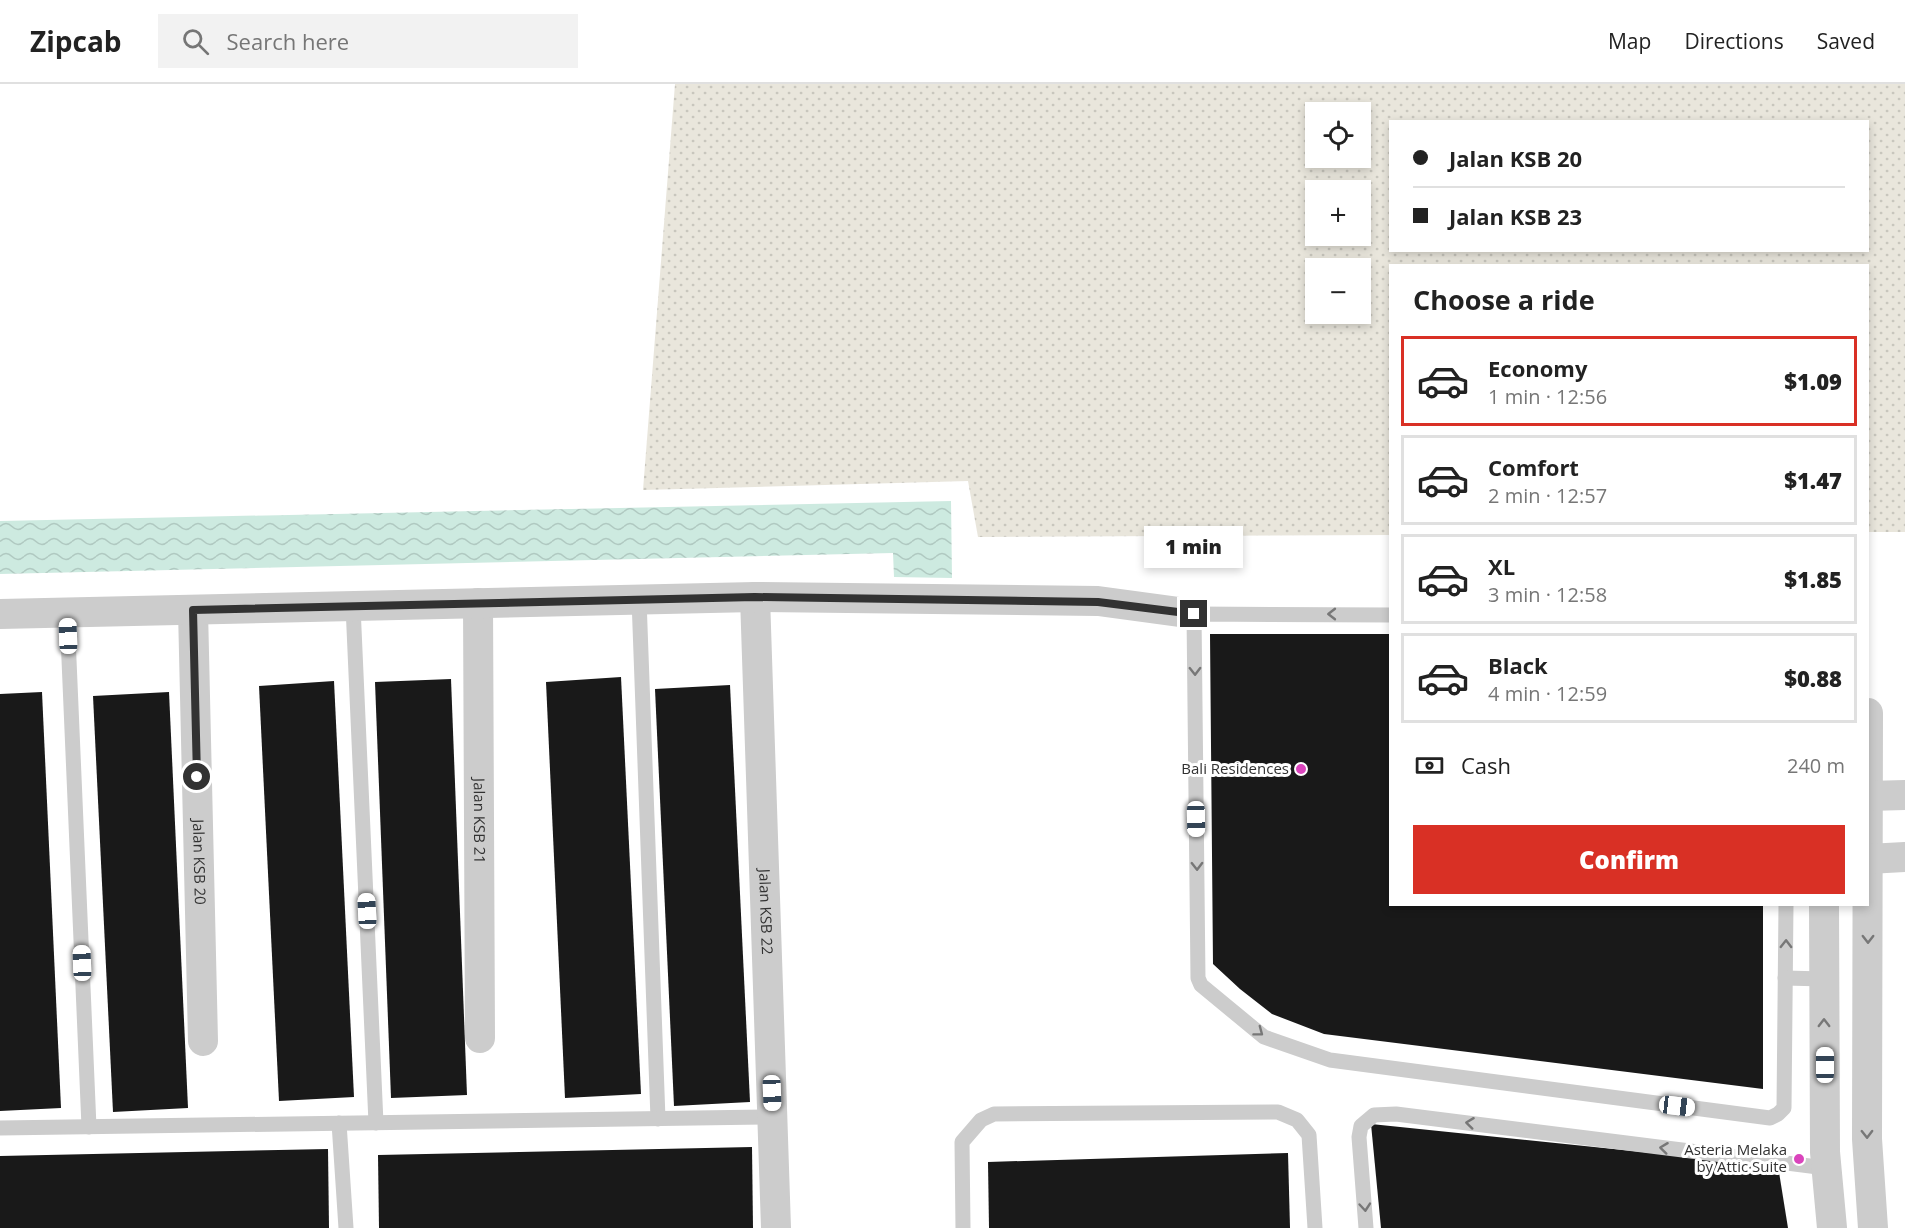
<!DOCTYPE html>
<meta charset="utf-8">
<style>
:root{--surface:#fff;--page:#f2f2f2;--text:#222;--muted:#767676;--line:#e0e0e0;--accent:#d93025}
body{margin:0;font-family:"Open Sans",sans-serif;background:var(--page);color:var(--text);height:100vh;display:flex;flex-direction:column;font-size:22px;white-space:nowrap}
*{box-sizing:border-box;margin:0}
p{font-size:20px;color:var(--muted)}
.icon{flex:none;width:33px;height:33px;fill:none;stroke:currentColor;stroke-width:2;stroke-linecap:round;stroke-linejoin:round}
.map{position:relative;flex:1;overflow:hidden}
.drawer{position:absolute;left:1389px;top:180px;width:480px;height:642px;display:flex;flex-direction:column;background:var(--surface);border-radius:0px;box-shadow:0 3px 9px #0003}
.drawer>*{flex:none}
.guide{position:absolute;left:1389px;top:36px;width:480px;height:132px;border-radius:0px;box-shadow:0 3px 9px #0003;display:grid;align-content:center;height:132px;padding:0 24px;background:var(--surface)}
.tools{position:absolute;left:1305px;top:18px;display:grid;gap:12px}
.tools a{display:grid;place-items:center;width:66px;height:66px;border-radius:0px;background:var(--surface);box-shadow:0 3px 9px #0003;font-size:30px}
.end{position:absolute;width:27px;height:27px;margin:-14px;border:8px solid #323232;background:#fff;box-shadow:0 0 0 3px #fff}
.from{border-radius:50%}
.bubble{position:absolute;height:42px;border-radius:0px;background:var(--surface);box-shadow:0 3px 9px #0003;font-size:20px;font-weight:800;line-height:42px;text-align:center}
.car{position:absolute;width:18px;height:36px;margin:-18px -9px;border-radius:8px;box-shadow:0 0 4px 2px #0007;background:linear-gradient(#fff 24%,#345 0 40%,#fff 0 76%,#345 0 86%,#fff 0)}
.guide b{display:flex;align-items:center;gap:21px;height:57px;font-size:22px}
.guide b+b{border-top:2px solid var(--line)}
.guide i{width:15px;height:15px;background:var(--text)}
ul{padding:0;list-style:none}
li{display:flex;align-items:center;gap:18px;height:90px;margin:0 12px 9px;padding:0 12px;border:3px solid var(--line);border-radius:0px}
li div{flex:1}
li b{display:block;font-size:22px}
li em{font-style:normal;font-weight:800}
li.selected{border-color:var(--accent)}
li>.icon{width:54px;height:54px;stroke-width:1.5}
h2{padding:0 24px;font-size:27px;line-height:72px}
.pay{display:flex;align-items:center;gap:15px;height:66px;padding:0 24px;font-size:22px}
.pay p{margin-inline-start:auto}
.cta{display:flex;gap:12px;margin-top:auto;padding:12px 24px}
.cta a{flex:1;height:69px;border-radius:0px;background:var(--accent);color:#fff;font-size:24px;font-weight:800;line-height:69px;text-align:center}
header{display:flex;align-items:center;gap:36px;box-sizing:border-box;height:84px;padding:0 30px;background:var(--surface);border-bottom:2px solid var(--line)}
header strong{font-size:28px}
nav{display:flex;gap:33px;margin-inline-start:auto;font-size:21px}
.search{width:420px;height:54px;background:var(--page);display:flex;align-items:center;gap:15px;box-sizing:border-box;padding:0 21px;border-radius:0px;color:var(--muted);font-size:22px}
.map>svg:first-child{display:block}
.grass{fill:url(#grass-dots);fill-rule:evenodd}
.water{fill:url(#water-waves)}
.building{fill:#191919}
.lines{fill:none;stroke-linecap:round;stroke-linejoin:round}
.lane{stroke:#ccc;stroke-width:15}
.street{stroke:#ccc;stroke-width:30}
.oneway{stroke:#777}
.route{stroke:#323232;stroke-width:8}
.poi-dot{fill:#da44bc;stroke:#fff;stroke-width:2}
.labels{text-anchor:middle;stroke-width:6;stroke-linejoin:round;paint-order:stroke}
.poi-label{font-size:15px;fill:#323232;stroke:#fff;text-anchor:end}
.street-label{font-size:15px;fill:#323232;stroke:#fff}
</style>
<header>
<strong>Zipcab</strong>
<div class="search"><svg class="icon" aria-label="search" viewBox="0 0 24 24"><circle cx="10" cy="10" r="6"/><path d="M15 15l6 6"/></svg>Search here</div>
<nav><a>Map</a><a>Directions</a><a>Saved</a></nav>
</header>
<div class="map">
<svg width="1905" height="1144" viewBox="0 0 1905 1144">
<defs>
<pattern id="grass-dots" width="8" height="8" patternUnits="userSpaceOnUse" patternTransform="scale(1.5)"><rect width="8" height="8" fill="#e9e6dc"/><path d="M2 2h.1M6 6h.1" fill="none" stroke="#c8c6bd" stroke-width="1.8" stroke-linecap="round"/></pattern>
<pattern id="water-waves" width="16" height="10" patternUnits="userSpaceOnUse" patternTransform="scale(1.5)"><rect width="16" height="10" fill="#cdeae0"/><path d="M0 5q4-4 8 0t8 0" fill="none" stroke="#b0c9c1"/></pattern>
</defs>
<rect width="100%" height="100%" fill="#fff"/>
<!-- grass -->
<path class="grass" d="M 675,0 L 1905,0 L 1905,448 L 1868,448 L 1868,182 L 1390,182 L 1390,451 L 978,453 L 968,397 L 643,406 ZM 1316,28 L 1360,28 L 1360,74 L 1316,74 ZM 1390,38 L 1868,38 L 1868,166 L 1390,166 ZM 1316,106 L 1360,106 L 1360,152 L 1316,152 ZM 1316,184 L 1360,184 L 1360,230 L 1316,230 Z"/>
<!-- water -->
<polygon class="water" points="951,417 952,494 894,493 893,469 0,490 0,437"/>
<!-- building -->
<g class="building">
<polygon points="1210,550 1390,550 1390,820 1763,820 1763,1005 1324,950 1272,930 1240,905 1213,880"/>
<polygon points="621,593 641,1010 565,1014 546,598"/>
<polygon points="451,595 467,1011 391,1014 375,598"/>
<polygon points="334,597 354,1013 279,1017 259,602"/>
<polygon points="730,601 750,1018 674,1022 655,605"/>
<polygon points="42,608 61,1024 0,1027 0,610"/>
<polygon points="169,608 188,1024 113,1028 93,612"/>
<polygon points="1371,1040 1778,1082 1788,1144 1381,1144"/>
<polygon points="752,1063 753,1144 379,1144 378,1071"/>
<polygon points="328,1065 329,1144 0,1144 0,1072"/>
<polygon points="1288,1069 1290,1144 989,1144 988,1078"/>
</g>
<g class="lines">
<!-- lane -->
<g class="lane">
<polyline points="639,515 658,1035"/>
<polyline points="353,522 376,1039"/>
<polyline points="67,529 89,1043"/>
<polyline points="1390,531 1194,530 1198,894 1201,901 1264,953 1330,976 1770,1034 1778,1030 1784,1024 1786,820"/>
<polyline points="1785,894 1824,895"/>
<polyline points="339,1039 346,1144"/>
<polyline points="0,1044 772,1033"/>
<polyline points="963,1144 962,1058 981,1036 994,1030 1278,1028 1297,1036 1309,1051 1315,1144"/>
<polyline points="1366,1144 1359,1053 1361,1042 1374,1031 1396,1030 1826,1084"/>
</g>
<!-- street -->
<g class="street">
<path id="s1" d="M 755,513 L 776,1144"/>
<path id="s2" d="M 478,519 L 480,954"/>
<path id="s3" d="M 193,526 L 203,957"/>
<polyline points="0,530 755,513 1098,517 1194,530"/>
<polyline points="1868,629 1867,1055 1873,1144"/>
<polyline points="1868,712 1905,711"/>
<polyline points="1868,775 1905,773"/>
<polyline points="1824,820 1825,1068 1832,1144"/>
</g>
</g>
<!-- one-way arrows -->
<defs><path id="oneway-chevron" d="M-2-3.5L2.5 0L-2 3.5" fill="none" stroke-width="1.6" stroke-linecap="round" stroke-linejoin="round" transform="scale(1.5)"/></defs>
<g class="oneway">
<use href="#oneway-chevron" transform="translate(1332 530) rotate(-180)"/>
<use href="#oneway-chevron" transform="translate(1195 587) rotate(89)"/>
<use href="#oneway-chevron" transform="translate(1197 782) rotate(89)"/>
<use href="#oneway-chevron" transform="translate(1868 855) rotate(90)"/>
<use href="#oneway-chevron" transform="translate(1786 860) rotate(-89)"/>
<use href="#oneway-chevron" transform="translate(1824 939) rotate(-90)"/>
<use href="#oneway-chevron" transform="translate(1259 948) rotate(37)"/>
<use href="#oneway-chevron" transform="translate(1470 1039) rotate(-173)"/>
<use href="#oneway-chevron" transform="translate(1867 1050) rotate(89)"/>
<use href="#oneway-chevron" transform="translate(1664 1064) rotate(-173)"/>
<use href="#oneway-chevron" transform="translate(1365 1123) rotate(85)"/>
</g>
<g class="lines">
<!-- route -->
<polyline class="route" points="197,693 193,526 755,513 1098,518 1194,530"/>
</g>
<!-- markers -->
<g class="poi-dot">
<circle cx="1301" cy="685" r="6"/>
<circle cx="1799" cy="1075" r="6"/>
</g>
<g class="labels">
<!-- poi labels -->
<g class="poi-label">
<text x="1289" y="690">Bali Residences</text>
<text x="1787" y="1071">Asteria Melaka<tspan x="1787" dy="17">by Attic Suite</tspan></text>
</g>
<!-- street labels -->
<g class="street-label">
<text dy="5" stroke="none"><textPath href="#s2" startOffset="218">Jalan KSB 21</textPath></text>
<text dy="5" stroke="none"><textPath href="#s3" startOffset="252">Jalan KSB 20</textPath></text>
<text dy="5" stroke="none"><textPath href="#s1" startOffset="315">Jalan KSB 22</textPath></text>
</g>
</g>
</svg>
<div class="tools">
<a><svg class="icon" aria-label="locate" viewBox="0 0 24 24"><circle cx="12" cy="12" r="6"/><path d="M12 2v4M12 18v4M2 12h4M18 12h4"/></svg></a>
<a>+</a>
<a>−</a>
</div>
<i class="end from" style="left:197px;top:693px"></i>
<i class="end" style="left:1194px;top:530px"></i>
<div class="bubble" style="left:1144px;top:442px;width:99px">1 min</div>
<i class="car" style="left:68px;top:552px;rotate:358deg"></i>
<i class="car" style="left:1196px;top:735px;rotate:179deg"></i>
<i class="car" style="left:367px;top:827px;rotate:357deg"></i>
<i class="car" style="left:82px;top:879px;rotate:358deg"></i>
<i class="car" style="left:1825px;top:981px;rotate:0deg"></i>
<i class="car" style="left:772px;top:1009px;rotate:178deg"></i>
<i class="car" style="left:1677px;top:1022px;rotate:97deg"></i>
<div class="guide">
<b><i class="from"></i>Jalan KSB 20</b>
<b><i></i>Jalan KSB 23</b>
</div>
<section class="drawer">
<h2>Choose a ride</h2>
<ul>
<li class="selected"><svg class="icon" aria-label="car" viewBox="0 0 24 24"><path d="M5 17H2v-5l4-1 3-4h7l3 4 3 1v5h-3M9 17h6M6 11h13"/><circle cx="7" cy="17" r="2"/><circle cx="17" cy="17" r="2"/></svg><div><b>Economy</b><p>1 min · 12:56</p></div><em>$1.09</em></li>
<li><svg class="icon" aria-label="car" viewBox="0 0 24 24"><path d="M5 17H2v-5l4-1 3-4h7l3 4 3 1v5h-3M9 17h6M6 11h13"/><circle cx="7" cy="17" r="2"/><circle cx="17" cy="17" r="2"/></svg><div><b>Comfort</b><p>2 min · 12:57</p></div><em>$1.47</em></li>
<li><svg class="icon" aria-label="car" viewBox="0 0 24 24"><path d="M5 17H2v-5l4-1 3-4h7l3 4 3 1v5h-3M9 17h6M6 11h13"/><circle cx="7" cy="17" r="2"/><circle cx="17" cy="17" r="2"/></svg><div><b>XL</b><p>3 min · 12:58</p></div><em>$1.85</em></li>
<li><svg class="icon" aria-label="car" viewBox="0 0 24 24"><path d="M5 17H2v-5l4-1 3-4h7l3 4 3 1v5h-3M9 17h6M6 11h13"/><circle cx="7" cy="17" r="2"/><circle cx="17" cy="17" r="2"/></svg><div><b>Black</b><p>4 min · 12:59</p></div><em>$0.88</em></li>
</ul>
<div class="pay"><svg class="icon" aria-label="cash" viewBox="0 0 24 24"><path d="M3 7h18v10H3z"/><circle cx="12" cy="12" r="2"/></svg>Cash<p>240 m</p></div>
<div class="cta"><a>Confirm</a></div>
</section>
</div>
